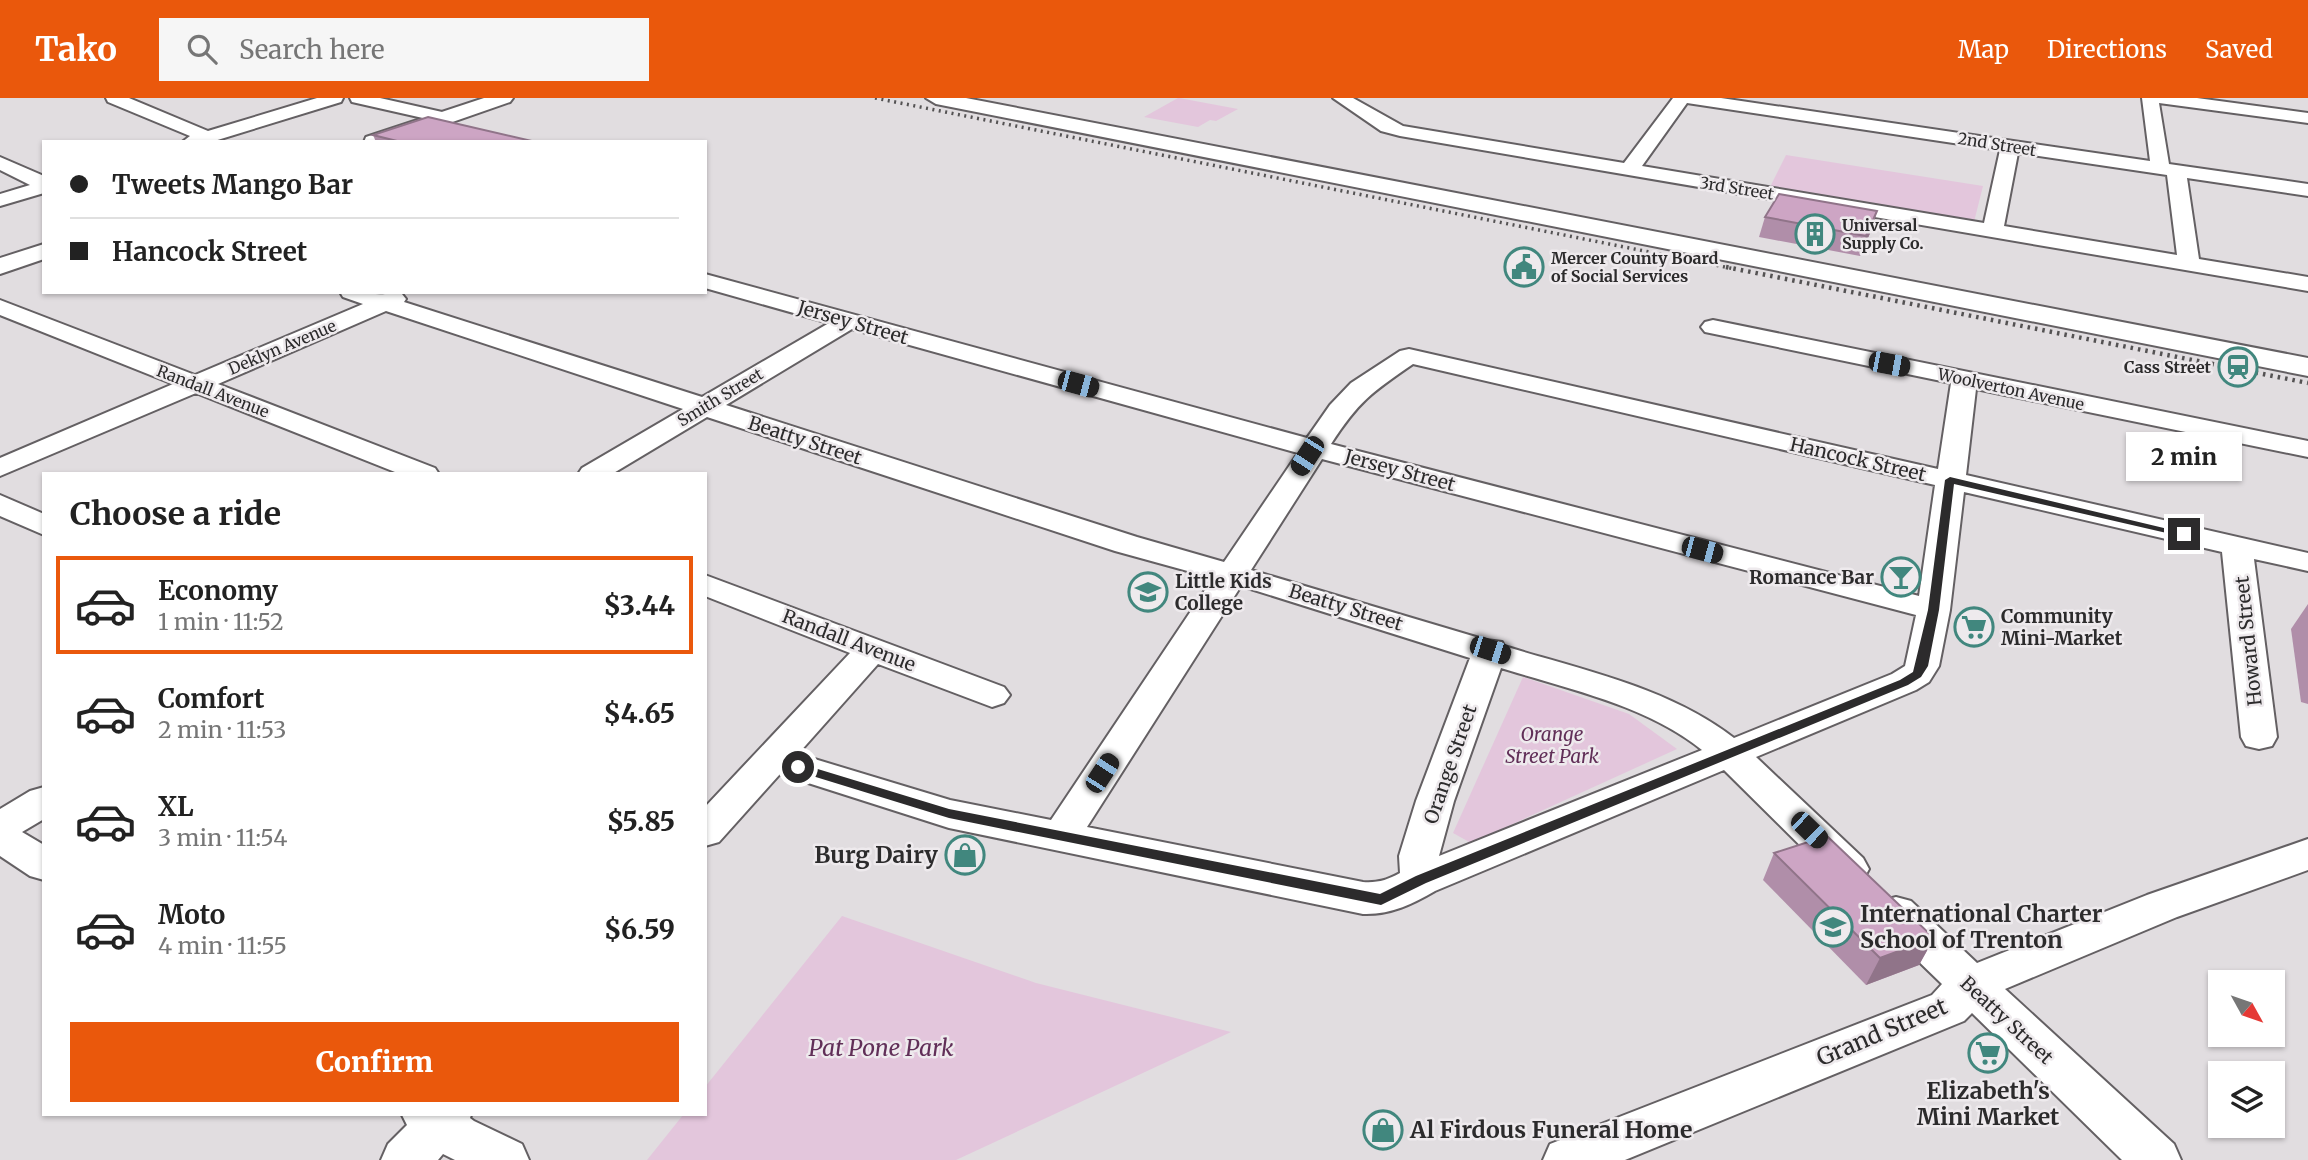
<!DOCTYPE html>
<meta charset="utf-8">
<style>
:root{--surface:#fff;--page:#f6f6f6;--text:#222;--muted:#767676;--line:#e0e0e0;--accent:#ea580c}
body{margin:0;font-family:Merriweather,serif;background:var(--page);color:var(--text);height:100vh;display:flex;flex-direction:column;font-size:26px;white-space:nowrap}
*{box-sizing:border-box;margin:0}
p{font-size:23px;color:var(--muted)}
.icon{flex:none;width:38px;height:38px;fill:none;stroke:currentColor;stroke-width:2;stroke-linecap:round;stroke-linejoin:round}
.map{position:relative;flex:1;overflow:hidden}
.details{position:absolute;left:42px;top:374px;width:665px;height:644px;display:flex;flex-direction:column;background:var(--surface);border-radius:0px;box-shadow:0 2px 5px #0004}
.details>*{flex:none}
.hud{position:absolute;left:42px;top:42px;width:665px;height:154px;border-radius:0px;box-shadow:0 2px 5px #0004;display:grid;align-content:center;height:154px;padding:0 28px;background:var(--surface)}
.needle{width:46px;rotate:130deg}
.controls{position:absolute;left:2208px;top:872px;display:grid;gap:14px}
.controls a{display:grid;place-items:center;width:77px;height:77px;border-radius:0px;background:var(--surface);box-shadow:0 2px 5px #0004;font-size:35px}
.end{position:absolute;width:32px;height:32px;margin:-16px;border:9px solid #2c2b2c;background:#fff;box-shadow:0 0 0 4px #fff}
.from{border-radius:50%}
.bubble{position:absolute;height:49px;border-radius:0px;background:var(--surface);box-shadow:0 2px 5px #0004;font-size:23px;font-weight:800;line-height:49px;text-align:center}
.car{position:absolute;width:21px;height:42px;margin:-21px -10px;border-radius:9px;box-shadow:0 0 5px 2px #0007;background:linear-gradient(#222 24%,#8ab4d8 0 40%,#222 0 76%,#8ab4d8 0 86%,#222 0)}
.hud b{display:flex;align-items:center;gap:24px;height:66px;font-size:26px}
.hud b+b{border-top:2px solid var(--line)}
.hud i{width:18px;height:18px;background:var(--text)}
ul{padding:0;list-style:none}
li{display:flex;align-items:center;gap:21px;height:98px;margin:0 14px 10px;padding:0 14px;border:4px solid transparent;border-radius:0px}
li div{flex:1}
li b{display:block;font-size:26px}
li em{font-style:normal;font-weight:800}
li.selected{border-color:var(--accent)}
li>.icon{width:63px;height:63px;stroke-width:1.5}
h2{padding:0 28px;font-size:32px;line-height:84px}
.primary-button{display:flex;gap:14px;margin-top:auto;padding:14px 28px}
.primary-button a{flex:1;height:80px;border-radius:0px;background:var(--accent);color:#fff;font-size:28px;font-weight:800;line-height:80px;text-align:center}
header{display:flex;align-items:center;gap:42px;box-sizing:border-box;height:98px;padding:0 35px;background:var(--accent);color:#fff}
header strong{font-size:33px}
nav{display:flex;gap:38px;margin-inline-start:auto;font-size:24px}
.search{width:490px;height:63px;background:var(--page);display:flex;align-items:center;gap:18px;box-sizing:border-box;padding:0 24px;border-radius:0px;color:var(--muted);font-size:26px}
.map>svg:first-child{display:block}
.green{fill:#e3c6dc}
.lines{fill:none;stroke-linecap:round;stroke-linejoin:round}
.minor-casing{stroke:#646063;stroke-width:4}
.major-casing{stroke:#646063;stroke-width:4}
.highway-casing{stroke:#646063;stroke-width:4}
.minor{fill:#fff;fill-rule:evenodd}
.major{fill:#fff;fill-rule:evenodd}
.highway{fill:#fff;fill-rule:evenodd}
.rail-far1{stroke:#545253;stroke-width:3.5;stroke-dasharray:2 4.5;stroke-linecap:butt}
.rail{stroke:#545253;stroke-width:4.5;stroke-dasharray:2.5 5;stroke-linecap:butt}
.wall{fill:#b08ea9}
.shaded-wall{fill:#907489}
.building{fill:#cda5c4;stroke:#907489;stroke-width:2}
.route{fill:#2c2b2c}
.labels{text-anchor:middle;stroke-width:5;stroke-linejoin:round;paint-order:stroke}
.far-street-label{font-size:16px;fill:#2c2b2c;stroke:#eeeaed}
.far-poi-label{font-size:16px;font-weight:bold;fill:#2c2b2c;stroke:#eeeaed;text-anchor:start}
.street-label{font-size:19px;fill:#2c2b2c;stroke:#eeeaed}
.poi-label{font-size:19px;font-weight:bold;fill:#2c2b2c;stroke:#eeeaed;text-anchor:start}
.park-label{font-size:19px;font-style:italic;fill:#612f58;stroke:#eeeaed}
.near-poi-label{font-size:23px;font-weight:bold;fill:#2c2b2c;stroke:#eeeaed;text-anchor:start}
.near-street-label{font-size:23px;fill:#2c2b2c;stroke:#eeeaed}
.near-park-label{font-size:23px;font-style:italic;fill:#612f58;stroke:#eeeaed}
</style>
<header>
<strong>Tako</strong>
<div class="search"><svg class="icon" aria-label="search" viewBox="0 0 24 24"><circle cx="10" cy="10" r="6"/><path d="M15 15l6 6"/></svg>Search here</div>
<nav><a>Map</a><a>Directions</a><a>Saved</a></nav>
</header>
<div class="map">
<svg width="2308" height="1062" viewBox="0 0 2308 1062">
<rect width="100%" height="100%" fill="#e1dde0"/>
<!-- green -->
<g class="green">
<polygon points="1178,0 1179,0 1238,11 1216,23 1210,22 1198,29 1144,19"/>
<polygon points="1786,57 1983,88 1974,124 1769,91"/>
<polygon points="1523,579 1629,616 1677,651 1471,745 1453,735"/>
<polygon points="842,818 1036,885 1231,934 956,1062 647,1062 683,1017 705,1017 705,989"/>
</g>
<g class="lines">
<!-- minor casing -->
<g class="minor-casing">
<g id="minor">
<polygon points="106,0 129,0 208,33 317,0 343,0 341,4 211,44 182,44 190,38 108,4"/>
<polygon points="350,0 380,0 451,16 454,20 445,25 352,4"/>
<path d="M 1333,0 L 1353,0 L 1403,28 L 1624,65 L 1673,0 L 1721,0 L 2150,63 L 2142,0 L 2197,0 L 2308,15 L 2308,25 L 2159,5 L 2169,66 L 2308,86 L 2308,98 L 2187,80 L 2199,161 L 2308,179 L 2308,193 L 1400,38 L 1381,33 ZM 1687,5 L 2000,52 L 1984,125 L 1642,68 ZM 2018,55 L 2167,77 L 2177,157 L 2004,128 Z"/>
<polygon points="0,59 44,78 44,95 0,108 0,96 30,87 0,72"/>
<path d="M 705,176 L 1307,340 L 1330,307 L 1351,285 L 1400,253 L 1409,251 L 1938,371 L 1951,285 L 1705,234 L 1701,229 L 1705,224 L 1713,222 L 2308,343 L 2308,359 L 1976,291 L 1966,377 L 2308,455 L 2308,473 L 2254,461 L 2277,639 L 2272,648 L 2259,651 L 2246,648 L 2241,639 L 2222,454 L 1964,394 L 1950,512 L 1939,568 L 1929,584 L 1916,592 L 1756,659 L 1863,760 L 1869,771 L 1863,782 L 1849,786 L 1835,782 L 1724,672 L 1435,793 C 1413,806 1390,817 1363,816 L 949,730 L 780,676 L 719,744 L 705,748 L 705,709 L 850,555 L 705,498 L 705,477 L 1004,589 L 1010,597 L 1004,605 L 992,609 L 878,566 L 798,656 L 950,702 L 1051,722 L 1213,480 L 1115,453 L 707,319 L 612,376 L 578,376 L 582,370 L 683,311 L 386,213 L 218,286 L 435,370 L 439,376 L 400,376 L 196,295 L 0,378 L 0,360 L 173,286 L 0,217 L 0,202 L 195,277 L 363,206 L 343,199 L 340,194 C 353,194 375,197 385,196 C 392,196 395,194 402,196 L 406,201 L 404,204 L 702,299 L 829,225 L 705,190 ZM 852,231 L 1298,355 L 1224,464 L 1137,439 L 726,307 ZM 1413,266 L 1935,387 L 1919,498 L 1331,346 C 1358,304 1372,294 1413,266 ZM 1322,361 L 1916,517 L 1905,568 L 1892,576 L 1734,640 C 1668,589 1582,572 1504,548 L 1502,544 L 1486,542 L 1251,472 ZM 1241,488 L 1470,560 L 1416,703 L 1399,758 L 1400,775 C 1387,782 1378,785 1363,784 L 1087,729 ZM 1501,570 C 1568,591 1646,607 1702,652 L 1439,758 L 1454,703 Z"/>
<polygon points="0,397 44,416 44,437 0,418"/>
<polygon points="44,689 44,721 22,734 44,747 44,782 30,778 0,758 0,711 30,693"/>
<polygon points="2308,741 2308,772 2177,819 2005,891 2174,1046 2181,1062 2122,1062 1972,915 1964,923 1625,1062 1543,1062 1550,1046 1932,897 1942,886 1881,827 1875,815 1881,803 1896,799 1911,803 1977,865 2147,797"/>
<polygon points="402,1017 471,1017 470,1020 474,1023 522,1046 529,1062 455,1062 443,1056 438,1062 381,1062 388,1046 407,1027"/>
</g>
</g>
<!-- major casing -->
<g class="major-casing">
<g id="major">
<polygon points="484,0 513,0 510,4 395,44 364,44 366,39"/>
<polygon points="44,146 44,161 0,176 0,160"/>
</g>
</g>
<!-- highway casing -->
<g class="highway-casing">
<polygon id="highway" points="926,0 966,0 2308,260 2308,278 936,6"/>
</g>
<!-- minor -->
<use href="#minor" class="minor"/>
<!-- major -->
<use href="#major" class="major"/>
<!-- highway -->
<use href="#highway" class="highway"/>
<!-- rail-far1 -->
<polyline class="rail-far1" points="875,0 1735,171"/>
<!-- rail -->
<polyline class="rail" points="1726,169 2308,285"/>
</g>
<!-- wall -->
<g class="wall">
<polygon points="373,37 536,44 376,44"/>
<polygon points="1877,113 1871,133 1860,158 1759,139 1765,119"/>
<polygon points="2308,506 2308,606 2301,604 2291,531"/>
<polygon points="1774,755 1934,840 1919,867 1866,887 1763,782"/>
</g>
<!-- shaded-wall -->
<g class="shaded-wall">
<polygon points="1877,113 1871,133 1860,158 1866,138"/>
<polygon points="1934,840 1919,867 1866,887 1880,860"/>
</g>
<!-- building -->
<g class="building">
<polygon points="428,19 536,44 401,44 373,37"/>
<polygon points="1779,96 1877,113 1866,138 1765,119"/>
<polygon points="1827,738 1934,840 1880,860 1774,755"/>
</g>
<!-- route -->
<polygon class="route" points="1950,379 2189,436 2184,439 1954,386 1939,512 1928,568 1921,579 1908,587 1426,785 1381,807 949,720 793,672 791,669 798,665 949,711 1380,796 1416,778 1900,582 1913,574 1928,512 1945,382"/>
<!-- icons -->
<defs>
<g id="building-ring" transform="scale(2.0125)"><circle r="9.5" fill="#eeeaed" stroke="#41877e" stroke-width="1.5"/><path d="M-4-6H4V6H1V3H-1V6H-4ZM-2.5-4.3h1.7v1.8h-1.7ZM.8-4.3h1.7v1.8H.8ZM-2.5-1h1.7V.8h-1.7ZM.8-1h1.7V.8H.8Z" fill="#41877e"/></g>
<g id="civic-ring" transform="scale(2.0125)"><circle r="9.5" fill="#eeeaed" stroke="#41877e" stroke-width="1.5"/><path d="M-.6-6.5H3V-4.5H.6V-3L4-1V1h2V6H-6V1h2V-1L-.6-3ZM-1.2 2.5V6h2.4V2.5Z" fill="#41877e"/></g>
<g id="station-ring" transform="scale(2.0125)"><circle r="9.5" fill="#eeeaed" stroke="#41877e" stroke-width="1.5"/><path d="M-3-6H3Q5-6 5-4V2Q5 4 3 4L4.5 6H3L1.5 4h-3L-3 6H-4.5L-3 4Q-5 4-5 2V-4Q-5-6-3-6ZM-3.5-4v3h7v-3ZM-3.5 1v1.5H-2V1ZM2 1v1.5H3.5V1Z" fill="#41877e"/></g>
<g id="bar-ring" transform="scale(2.0125)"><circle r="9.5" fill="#eeeaed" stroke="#41877e" stroke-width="1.5"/><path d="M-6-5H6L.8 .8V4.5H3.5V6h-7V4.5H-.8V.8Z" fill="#41877e"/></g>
<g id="school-ring" transform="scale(2.0125)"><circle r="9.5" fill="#eeeaed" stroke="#41877e" stroke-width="1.5"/><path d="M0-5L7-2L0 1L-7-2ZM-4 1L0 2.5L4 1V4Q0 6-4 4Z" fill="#41877e"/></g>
<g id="supermarket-ring" transform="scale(2.0125)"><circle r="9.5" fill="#eeeaed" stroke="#41877e" stroke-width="1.5"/><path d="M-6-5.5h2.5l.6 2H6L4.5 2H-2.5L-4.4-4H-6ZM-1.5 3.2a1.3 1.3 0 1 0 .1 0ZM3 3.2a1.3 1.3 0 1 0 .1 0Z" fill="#41877e"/></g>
<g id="shop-ring" transform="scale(2.0125)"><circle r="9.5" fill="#eeeaed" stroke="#41877e" stroke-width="1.5"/><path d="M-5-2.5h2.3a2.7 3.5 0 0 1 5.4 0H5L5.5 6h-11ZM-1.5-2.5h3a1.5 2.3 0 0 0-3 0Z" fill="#41877e"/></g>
</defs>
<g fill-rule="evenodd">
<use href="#building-ring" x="1815" y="136"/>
<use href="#civic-ring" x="1524" y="169"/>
<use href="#station-ring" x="2238" y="269"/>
<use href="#bar-ring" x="1901" y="479"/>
<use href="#school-ring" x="1148" y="494"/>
<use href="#supermarket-ring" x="1974" y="529"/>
<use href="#shop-ring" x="965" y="757"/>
<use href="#school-ring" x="1833" y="829"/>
<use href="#supermarket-ring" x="1988" y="955"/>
<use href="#shop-ring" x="1383" y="1032"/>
</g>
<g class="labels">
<!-- far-street labels -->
<g class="far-street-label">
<text transform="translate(1997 46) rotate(9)" y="6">2nd Street</text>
<text transform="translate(1737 90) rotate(9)" y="6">3rd Street</text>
<text transform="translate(282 249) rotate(-23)" y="6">Deklyn Avenue</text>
<text transform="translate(2011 291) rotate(12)" y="6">Woolverton Avenue</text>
<text transform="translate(213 293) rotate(21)" y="6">Randall Avenue</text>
<text transform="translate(720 299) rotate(-31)" y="6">Smith Street</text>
</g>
<!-- far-poi labels -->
<g class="far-poi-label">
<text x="1842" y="133">Universal<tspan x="1842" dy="18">Supply Co.</tspan></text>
<text x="1551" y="166">Mercer County Board<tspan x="1551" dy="18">of Social Services</tspan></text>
<text x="2211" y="275" text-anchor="end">Cass Street</text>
</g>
<!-- street labels -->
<g class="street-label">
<text transform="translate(853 224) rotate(16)" y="7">Jersey Street</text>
<text transform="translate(805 342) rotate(18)" y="7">Beatty Street</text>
<text transform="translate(1858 361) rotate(13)" y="7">Hancock Street</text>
<text transform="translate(1400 372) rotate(15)" y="7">Jersey Street</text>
<text transform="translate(1346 509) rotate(17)" y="7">Beatty Street</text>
<text transform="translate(849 542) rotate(21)" y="7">Randall Avenue</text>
<text transform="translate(2248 543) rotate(-96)" y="7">Howard Street</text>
<text transform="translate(1450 666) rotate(-71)" y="7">Orange Street</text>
<text transform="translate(2007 922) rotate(43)" y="7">Beatty Street</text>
</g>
<!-- poi labels -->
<g class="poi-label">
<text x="1874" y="486" text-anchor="end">Romance Bar</text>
<text x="1175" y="490">Little Kids<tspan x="1175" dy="22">College</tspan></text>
<text x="2001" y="525">Community<tspan x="2001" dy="22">Mini-Market</tspan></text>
</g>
<!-- park labels -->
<g class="park-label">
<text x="1552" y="643">Orange<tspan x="1552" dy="22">Street Park</tspan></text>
</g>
<!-- near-poi labels -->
<g class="near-poi-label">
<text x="938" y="765" text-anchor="end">Burg Dairy</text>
<text x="1860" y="824">International Charter<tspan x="1860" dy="26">School of Trenton</tspan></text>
<text x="1988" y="1001" text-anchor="middle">Elizabeth's<tspan x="1988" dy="26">Mini Market</tspan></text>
<text x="1410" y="1040">Al Firdous Funeral Home</text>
</g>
<!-- near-street labels -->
<g class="near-street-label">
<text transform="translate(1882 934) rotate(-23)" y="8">Grand Street</text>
</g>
<!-- near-park labels -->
<g class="near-park-label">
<text x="881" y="958">Pat Pone Park</text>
</g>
</g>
</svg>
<div class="controls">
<a><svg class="needle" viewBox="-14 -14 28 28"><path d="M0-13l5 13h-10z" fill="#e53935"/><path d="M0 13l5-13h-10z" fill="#767676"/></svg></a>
<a><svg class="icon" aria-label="layers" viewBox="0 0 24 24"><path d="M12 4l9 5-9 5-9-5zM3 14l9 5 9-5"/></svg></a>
</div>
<i class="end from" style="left:798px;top:669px"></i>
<i class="end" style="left:2184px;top:436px"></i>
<div class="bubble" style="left:2126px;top:334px;width:116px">2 min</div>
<i class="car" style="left:1889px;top:266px;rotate:101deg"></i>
<i class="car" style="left:1078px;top:286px;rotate:105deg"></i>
<i class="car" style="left:1307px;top:358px;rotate:213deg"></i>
<i class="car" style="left:1702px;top:452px;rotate:105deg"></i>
<i class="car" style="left:1490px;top:552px;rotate:108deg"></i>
<i class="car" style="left:1102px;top:675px;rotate:33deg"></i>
<i class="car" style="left:1809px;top:732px;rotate:134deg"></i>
<div class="hud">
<b><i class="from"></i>Tweets Mango Bar</b>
<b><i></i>Hancock Street</b>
</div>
<section class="details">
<h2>Choose a ride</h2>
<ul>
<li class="selected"><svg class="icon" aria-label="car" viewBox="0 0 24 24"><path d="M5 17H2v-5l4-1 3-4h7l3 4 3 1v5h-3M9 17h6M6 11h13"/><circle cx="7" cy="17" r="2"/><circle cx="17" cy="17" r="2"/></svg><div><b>Economy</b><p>1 min · 11:52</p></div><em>$3.44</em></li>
<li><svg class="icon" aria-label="car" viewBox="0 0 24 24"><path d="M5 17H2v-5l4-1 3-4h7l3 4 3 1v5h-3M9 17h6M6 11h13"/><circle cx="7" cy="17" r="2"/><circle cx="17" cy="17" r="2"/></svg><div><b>Comfort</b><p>2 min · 11:53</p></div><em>$4.65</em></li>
<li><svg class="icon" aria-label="car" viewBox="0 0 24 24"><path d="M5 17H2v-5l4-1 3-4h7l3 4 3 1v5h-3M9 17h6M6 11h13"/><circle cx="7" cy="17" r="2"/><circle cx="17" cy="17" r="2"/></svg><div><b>XL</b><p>3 min · 11:54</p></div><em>$5.85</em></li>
<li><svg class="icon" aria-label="car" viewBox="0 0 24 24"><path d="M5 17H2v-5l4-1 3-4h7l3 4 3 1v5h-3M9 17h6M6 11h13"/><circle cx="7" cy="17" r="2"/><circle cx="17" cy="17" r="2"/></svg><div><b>Moto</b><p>4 min · 11:55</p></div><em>$6.59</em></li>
</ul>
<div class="primary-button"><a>Confirm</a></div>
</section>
</div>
